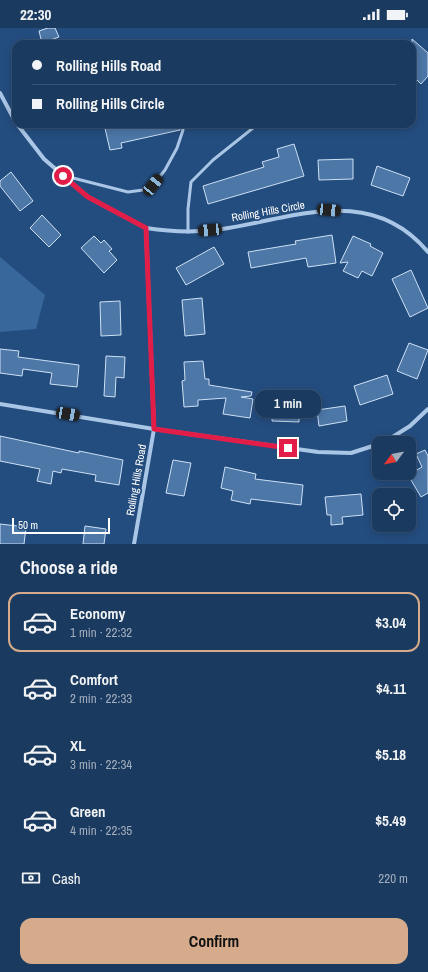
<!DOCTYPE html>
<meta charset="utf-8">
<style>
:root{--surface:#1b3a5f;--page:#284568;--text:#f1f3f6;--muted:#a0adbd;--line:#395474;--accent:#d6ab8b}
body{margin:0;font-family:"Archivo Narrow",sans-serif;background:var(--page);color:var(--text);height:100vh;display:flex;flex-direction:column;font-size:15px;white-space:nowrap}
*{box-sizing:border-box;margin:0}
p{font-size:13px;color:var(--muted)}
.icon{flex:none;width:22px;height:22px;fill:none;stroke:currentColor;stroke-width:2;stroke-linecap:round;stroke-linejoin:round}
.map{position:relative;height:516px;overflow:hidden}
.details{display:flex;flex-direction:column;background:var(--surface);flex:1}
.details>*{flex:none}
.top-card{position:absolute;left:12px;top:12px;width:404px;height:88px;border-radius:12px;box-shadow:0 2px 10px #0003,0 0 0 1px var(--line);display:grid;align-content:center;height:88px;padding:0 20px;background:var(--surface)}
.needle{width:26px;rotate:238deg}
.tools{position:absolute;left:372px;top:408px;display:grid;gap:8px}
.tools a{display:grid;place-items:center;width:44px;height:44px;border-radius:8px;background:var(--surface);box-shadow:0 2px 10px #0003,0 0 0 1px var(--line);font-size:20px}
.scale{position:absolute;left:12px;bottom:10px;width:98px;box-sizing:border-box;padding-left:4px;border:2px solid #fff;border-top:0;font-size:11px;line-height:14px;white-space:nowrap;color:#fff;-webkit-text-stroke:3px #244d7f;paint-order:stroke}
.end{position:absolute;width:18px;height:18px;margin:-9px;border:5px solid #e11d48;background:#fff;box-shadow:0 0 0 2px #fff}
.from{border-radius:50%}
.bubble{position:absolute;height:28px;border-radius:12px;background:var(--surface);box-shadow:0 2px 10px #0003,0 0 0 1px var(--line);font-size:13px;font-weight:700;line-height:28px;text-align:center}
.car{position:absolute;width:12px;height:24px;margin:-12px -6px;border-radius:5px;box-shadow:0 0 3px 1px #0007;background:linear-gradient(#222 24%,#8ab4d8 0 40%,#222 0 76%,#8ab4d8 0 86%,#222 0)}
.top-card b{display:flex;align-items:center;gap:14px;height:38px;font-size:15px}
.top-card b+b{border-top:1px solid var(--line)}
.top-card i{width:10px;height:10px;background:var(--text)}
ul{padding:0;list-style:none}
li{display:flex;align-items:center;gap:12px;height:60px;margin:0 8px 6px;padding:0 12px;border:2px solid transparent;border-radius:12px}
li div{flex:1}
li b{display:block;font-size:15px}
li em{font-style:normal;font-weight:700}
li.active{border-color:var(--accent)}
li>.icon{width:36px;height:36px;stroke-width:1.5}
h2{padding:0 20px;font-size:18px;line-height:48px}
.pay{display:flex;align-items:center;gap:10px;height:44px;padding:0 20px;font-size:15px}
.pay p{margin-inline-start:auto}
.action{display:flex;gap:8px;margin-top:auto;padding:8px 20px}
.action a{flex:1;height:46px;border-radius:12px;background:var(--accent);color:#111;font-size:16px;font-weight:700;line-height:46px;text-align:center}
.status{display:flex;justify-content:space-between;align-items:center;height:28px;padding:0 20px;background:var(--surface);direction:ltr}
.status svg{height:11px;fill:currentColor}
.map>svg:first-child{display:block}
.green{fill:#38679c}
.building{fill:#4d77a7;stroke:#cde0f5}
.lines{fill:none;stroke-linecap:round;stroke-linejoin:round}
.lane{stroke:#aac6e6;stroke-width:3}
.street{stroke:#aac6e6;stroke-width:4}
.route{stroke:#e11d48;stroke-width:5}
.labels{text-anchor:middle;stroke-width:3.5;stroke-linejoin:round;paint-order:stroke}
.street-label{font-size:11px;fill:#fff;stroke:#244d7f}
</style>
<div class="status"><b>22:30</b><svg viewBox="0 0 49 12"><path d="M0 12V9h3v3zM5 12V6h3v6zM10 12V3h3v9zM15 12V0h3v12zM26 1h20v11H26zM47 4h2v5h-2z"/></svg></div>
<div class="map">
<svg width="428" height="516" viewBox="0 0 428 516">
<rect width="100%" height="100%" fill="#244d7f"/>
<!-- green -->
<polygon class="green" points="0,229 45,267 36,301 0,304"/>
<!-- building -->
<g class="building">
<polygon points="48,0 55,0 59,9 42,15 39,3"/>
<polygon points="412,11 428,25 428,48 421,56 412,47"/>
<polygon points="104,96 179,96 180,102 121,115 122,120 110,122"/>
<polygon points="294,116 304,148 208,176 203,158 264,139 262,134 279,129 277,121"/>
<polygon points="353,131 353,151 319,152 318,132"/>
<polygon points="377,138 410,150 403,168 371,157"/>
<polygon points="11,144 33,173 20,183 0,158 0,153"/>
<polygon points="42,187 61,207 49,219 30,200"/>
<polygon points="332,207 336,235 308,239 306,230 251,240 248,224 296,216 295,213"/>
<polygon points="94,208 101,215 104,212 112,221 109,223 117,232 104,245 81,220"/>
<polygon points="353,208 371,216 370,218 383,225 372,248 362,243 358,250 343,243 348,234 340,235"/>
<polygon points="214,219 224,236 186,257 176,240"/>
<polygon points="411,242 428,280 410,289 392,251"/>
<polygon points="202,270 205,306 185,308 182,272"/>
<polygon points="120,273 121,307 101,308 100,274"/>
<polygon points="409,315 428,322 417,351 397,343"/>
<polygon points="0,321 19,323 18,329 79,337 77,359 50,356 52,345 23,341 22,348 0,345"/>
<polygon points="106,328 125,329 124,350 116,349 115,369 104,368"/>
<polygon points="203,333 205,351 209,351 209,357 252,364 251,368 241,369 253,371 250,390 223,386 226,370 198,372 198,378 184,379 182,353 185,352 184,334"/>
<polygon points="387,347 393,366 360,377 354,358"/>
<polygon points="273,366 288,366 287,375 299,376 299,394 272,393"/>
<polygon points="345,378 347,393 319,398 317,382"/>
<polygon points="0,408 79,425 79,423 123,432 119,457 95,453 96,447 62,441 61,445 53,443 51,456 37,453 40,441 0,433"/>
<polygon points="425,422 428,428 428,465 421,469 408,447 422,439 416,426"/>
<polygon points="173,432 191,435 184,468 166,465"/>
<polygon points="225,439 256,446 255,451 303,457 301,477 251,471 250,476 231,472 233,463 221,460"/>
<polygon points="361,466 363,487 342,489 343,496 331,497 331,487 327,487 325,469"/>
<polygon points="0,496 26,499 24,516 0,516"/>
<polygon points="85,498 106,501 104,516 83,516"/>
</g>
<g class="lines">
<!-- lane -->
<g class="lane">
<polyline points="65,148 128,164 143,162 153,157 165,142 177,120 183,102 182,96"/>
<polyline points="188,204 188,181 191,154 213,132 258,96"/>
</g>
<!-- street -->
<g class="street">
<polyline points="0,65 16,95"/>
<polyline points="17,96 44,131 88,169 146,200 154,401 134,516"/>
<path d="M 146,200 C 172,204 196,205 222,201 C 295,190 371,156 428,224"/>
<polyline points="0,376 154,401 318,424 351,425 379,416"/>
<polyline points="383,415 410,398 428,381"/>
</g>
</g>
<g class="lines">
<!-- route -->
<polyline class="route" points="63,148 88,169 146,200 154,401 288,420"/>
</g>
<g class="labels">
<!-- street labels -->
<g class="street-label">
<text transform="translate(268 183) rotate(-10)" y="4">Rolling Hills Circle</text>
<text transform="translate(136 452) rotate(-80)" y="4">Rolling Hills Road</text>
</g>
</g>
</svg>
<div class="tools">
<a><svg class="needle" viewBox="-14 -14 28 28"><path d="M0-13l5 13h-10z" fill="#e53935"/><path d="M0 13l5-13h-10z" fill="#a0adbd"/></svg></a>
<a><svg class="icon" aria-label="locate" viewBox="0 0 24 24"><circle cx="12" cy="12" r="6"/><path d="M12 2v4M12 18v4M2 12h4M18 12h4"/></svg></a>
</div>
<div class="scale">50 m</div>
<i class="end from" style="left:63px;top:148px"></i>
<i class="end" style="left:288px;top:420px"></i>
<div class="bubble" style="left:255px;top:362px;width:66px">1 min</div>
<i class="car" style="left:153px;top:157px;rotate:39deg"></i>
<i class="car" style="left:329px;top:182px;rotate:95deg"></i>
<i class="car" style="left:210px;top:202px;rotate:265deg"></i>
<i class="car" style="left:68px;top:386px;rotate:100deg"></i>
<div class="top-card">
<b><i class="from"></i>Rolling Hills Road</b>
<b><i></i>Rolling Hills Circle</b>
</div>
</div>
<section class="details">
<h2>Choose a ride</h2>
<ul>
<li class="active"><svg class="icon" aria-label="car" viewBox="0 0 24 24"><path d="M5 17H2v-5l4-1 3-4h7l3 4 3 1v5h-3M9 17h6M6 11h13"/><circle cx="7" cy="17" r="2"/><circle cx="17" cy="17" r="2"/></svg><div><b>Economy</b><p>1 min · 22:32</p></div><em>$3.04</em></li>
<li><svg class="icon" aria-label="car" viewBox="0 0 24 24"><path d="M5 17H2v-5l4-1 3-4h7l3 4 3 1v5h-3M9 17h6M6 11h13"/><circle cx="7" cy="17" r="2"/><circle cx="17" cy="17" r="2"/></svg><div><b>Comfort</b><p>2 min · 22:33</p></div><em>$4.11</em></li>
<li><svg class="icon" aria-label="car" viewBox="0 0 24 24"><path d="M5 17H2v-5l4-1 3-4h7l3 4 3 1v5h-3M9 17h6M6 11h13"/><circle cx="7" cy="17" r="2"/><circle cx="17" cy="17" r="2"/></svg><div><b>XL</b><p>3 min · 22:34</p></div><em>$5.18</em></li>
<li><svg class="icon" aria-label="car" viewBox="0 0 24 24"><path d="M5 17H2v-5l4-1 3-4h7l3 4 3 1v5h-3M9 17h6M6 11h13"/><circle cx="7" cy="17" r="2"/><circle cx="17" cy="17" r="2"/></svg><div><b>Green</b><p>4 min · 22:35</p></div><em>$5.49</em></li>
</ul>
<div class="pay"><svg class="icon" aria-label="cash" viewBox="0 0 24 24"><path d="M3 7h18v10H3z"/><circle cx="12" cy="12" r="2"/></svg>Cash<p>220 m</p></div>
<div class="action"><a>Confirm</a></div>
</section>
